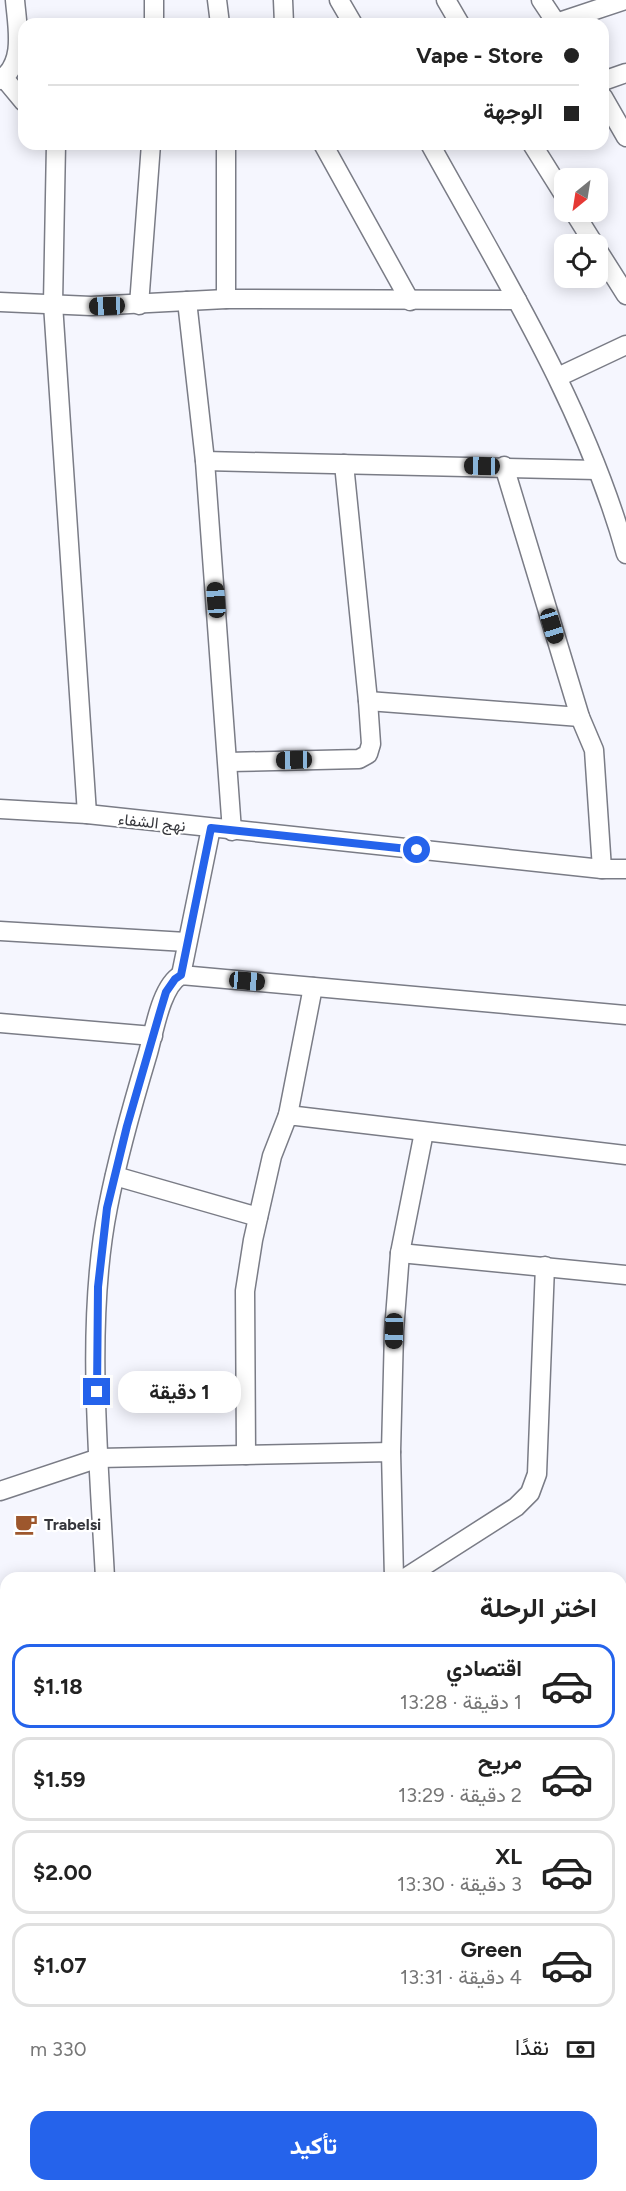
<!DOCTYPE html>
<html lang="ar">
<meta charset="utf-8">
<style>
:root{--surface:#fff;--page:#f2f2f2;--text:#222;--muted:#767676;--line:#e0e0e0;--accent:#2563eb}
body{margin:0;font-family:Figtree,Vazirmatn,sans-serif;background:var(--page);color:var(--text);direction:rtl;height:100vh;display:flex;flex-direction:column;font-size:22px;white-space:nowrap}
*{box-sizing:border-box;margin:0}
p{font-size:20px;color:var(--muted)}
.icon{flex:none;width:33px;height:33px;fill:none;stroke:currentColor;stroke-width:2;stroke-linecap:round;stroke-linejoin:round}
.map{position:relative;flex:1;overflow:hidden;direction:ltr}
.panel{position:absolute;left:0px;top:1572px;width:627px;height:620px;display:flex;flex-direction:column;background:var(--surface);border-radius:18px 18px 0 0;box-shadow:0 3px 15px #0003;direction:rtl}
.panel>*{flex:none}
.banner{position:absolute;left:18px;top:18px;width:591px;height:132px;border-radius:18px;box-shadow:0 3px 15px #0003;direction:rtl;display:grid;align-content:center;height:132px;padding:0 30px;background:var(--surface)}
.needle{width:39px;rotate:210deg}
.tools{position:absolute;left:554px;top:168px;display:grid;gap:12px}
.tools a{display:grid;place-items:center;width:54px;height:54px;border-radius:12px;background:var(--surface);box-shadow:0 3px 15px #0003;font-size:30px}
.end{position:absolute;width:27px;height:27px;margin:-14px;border:8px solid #2563eb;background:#fff;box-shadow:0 0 0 3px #fff}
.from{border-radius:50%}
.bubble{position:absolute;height:42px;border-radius:18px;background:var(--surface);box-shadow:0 3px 15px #0003;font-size:20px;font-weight:700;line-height:42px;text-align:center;direction:rtl}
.car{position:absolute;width:18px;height:36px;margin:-18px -9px;border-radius:8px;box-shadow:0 0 4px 2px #0007;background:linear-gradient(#222 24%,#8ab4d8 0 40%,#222 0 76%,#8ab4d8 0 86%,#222 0)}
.banner b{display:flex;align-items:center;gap:21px;height:57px;font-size:22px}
.banner b+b{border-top:2px solid var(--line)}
.banner i{width:15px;height:15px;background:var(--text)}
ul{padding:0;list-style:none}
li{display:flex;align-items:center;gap:18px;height:84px;margin:0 12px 9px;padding:0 18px;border:3px solid var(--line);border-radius:18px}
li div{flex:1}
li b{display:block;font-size:22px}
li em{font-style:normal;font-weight:700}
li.active{border-color:var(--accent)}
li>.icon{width:54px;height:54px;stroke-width:1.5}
h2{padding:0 30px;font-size:27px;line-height:72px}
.pay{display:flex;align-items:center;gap:15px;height:66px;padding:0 30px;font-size:22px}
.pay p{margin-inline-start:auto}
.action{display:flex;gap:12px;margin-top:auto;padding:12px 30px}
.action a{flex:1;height:69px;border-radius:18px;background:var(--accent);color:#fff;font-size:24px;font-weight:700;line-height:69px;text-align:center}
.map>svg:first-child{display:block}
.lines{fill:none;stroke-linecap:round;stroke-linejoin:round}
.minor-casing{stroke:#7a7c86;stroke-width:21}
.minor{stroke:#fff;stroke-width:18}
.route{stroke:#2563eb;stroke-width:8}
.labels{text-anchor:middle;stroke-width:4.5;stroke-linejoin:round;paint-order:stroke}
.street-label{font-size:16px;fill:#35363b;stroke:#fff}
.poi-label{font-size:16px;font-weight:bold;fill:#35363b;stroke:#fff;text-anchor:start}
</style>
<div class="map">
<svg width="626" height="2191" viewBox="0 0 626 2191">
<rect width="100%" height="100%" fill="#f5f6fe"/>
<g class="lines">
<!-- minor casing -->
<g class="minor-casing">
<g id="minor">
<polyline points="217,0 220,24"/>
<polyline points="283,0 284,24"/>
<polyline points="339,0 353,24"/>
<polyline points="446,0 460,24"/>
<polyline points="541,0 557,24"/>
<polyline points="556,23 625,0"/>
<polyline points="154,24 154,0"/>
<polyline points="4,78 24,102"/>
<path d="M 0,80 C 26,63 17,26 15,0"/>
<polyline points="603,81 626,73"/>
<polyline points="603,97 626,137"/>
<polyline points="56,144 53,304 87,814"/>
<polyline points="226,144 226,299"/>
<polyline points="323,144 410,301"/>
<path d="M 430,144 C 503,276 585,407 626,554"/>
<polyline points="532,144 564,195"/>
<polyline points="574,212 594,244"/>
<polyline points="597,249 626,295"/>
<polyline points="187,301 205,461 232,831"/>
<polyline points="0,302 91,306 226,299 517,300"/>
<polyline points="139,305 151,144"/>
<polyline points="558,377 626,345"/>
<polyline points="205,461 597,470"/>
<polyline points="504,466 580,717 594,750 602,869"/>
<polyline points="368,701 580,717"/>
<polyline points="229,762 359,759 368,754 371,744 368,701 344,464"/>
<polyline points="0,809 87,814 602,869 626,869"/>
<polyline points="0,931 186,942"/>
<polyline points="181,975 211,828"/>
<polyline points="0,1023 153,1036"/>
<polyline points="288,1115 313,987"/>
<polyline points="115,1176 258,1217"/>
<polyline points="400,1253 626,1275"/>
<polyline points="391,1452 394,1331 400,1253 424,1132"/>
<polyline points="246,1455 245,1291 253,1240 272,1156 288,1115 626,1155"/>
<polyline points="0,1491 99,1458 391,1452 394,1578"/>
<path d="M 105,1578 C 99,1460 85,1322 108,1207 C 118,1155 133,1103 148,1053 C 154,1032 161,986 181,975 L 626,1015"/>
<polyline points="405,1578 516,1507 530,1493 537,1474 545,1266"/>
<polyline points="621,1617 626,1613"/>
<polyline points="0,1845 6,1956"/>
<polyline points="621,1875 626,1875"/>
<polyline points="621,1954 626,1931"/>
<polyline points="621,2011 626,2012"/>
<polyline points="0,2071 6,2072"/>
<polyline points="0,2145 6,2146"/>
<polyline points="19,2186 19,2191"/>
<polyline points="245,2191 246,2186"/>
<polyline points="393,2191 395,2186"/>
<polyline points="563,2191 564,2186"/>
</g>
</g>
<!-- minor -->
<use href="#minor" class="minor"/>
</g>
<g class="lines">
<!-- route -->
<polyline class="route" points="97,1392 98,1287 107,1208 127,1126 160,1012 166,992 175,979 181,975 211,828 417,850"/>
</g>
<!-- icons -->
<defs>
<g id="cafe-bare" transform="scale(1.8)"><path d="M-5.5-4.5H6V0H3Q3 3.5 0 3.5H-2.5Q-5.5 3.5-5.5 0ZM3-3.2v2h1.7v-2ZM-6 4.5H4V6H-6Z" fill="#9d572d" stroke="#fff" stroke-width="2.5" paint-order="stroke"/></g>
</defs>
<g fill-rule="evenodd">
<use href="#cafe-bare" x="26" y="1524"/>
</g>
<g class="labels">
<!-- street labels -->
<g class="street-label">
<text transform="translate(152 822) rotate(6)" y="6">نهج الشفاء</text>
</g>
<!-- poi labels -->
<g class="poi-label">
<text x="44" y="1530">Trabelsi</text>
</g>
</g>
</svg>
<div class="tools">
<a><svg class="needle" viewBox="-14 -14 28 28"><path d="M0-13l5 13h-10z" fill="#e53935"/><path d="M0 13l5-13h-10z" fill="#767676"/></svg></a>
<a><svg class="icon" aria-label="locate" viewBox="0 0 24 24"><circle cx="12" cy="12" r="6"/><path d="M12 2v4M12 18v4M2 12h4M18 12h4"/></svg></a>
</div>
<i class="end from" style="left:417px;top:850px"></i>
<i class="end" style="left:97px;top:1392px"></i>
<div class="bubble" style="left:118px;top:1371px;width:123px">1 دقيقة</div>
<i class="car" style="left:107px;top:306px;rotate:268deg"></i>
<i class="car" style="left:482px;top:466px;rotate:271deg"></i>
<i class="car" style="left:216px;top:600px;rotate:356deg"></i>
<i class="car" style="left:552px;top:626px;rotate:163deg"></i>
<i class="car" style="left:294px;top:760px;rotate:269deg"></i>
<i class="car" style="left:247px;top:981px;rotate:95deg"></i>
<i class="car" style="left:394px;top:1331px;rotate:181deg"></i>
<div class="banner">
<b><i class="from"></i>Vape - Store</b>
<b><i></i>الوجهة</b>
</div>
<section class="panel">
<h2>اختر الرحلة</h2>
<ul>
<li class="active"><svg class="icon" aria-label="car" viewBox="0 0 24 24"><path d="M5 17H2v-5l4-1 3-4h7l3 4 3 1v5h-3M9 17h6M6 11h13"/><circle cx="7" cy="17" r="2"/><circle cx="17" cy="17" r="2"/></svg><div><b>اقتصادي</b><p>1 دقيقة · 13:28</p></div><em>$1.18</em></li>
<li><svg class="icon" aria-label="car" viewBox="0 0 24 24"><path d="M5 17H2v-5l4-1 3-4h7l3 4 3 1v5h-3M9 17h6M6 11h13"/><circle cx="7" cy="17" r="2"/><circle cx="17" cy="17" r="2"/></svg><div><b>مريح</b><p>2 دقيقة · 13:29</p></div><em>$1.59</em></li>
<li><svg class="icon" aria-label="car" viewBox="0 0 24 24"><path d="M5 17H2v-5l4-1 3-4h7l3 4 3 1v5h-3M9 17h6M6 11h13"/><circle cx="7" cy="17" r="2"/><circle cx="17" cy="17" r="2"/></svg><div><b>XL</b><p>3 دقيقة · 13:30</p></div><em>$2.00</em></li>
<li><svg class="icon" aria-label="car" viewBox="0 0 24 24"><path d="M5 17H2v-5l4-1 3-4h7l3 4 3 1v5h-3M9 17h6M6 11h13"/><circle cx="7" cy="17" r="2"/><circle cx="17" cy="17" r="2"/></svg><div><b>Green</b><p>4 دقيقة · 13:31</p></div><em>$1.07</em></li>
</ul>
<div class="pay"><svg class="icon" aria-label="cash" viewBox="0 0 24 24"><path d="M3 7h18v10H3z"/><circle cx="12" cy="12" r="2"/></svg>نقدًا<p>330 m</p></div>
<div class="action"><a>تأكيد</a></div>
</section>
</div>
